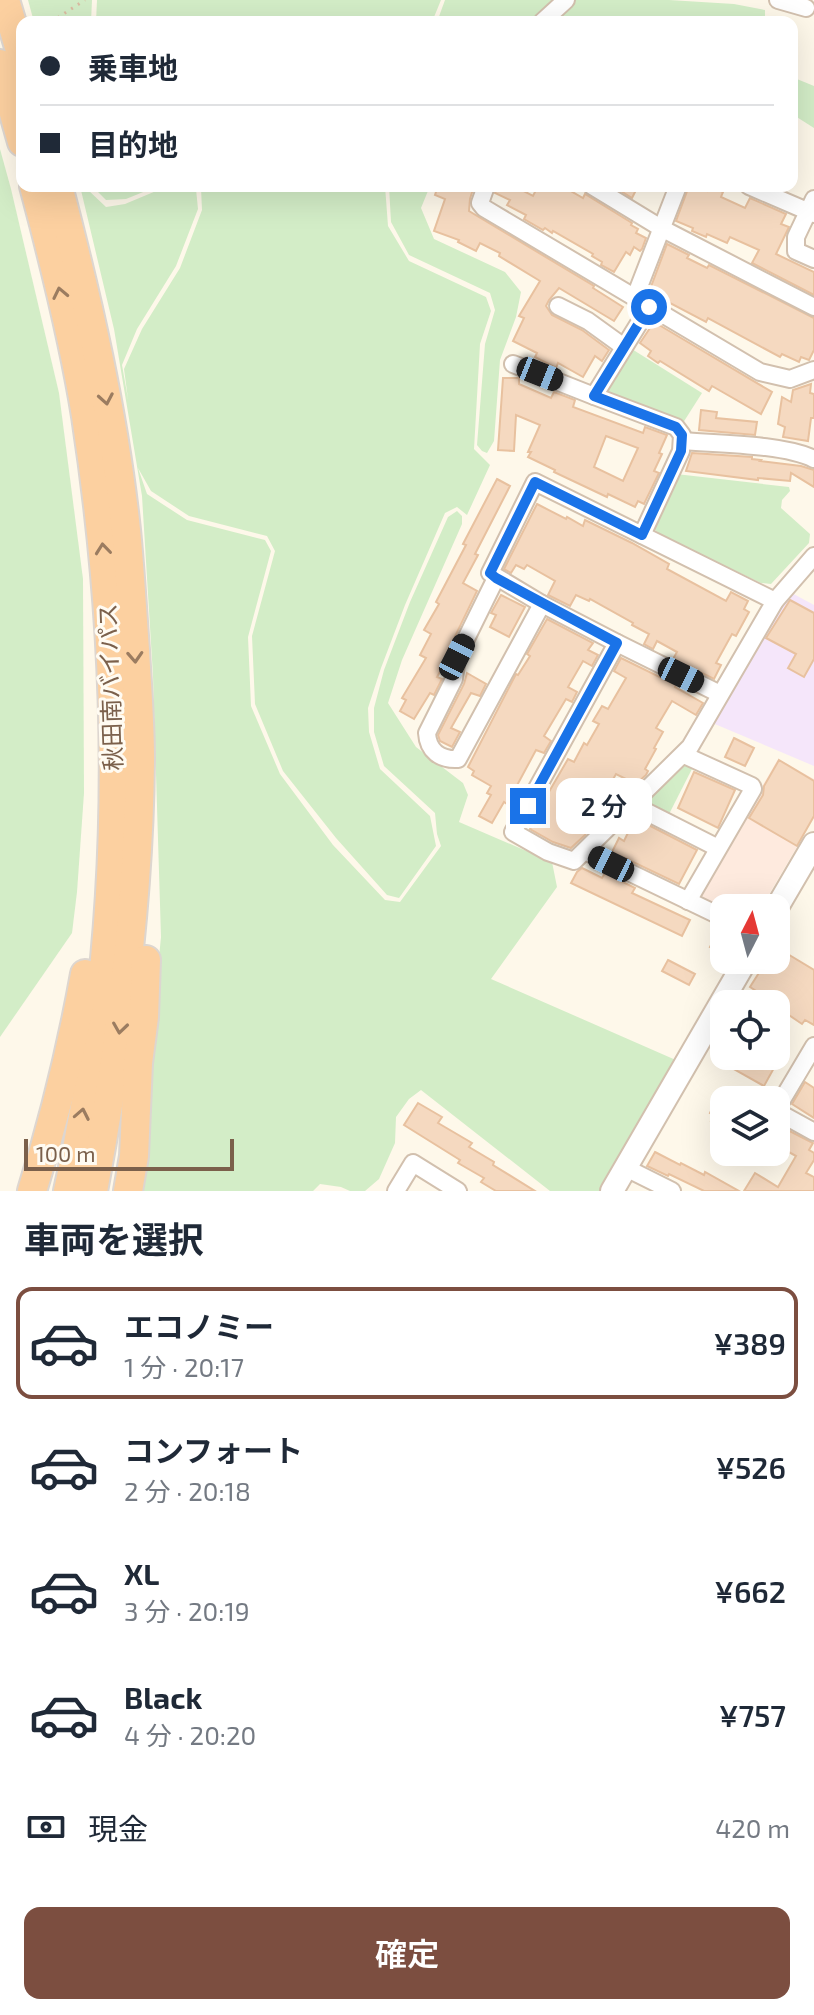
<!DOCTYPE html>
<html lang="ja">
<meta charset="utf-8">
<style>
:root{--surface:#fff;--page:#f6f6f7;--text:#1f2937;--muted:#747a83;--line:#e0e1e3;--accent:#7c4e40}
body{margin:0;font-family:"Exo 2","Noto Sans JP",sans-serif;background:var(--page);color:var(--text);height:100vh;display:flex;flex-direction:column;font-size:30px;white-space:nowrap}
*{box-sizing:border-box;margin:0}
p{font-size:26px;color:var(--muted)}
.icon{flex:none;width:44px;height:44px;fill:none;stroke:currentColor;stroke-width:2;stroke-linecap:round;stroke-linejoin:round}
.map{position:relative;height:1191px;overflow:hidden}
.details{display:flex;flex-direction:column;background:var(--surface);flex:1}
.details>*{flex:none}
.guide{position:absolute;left:16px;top:16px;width:782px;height:176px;border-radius:16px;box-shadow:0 8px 32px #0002;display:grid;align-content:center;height:176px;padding:0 24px;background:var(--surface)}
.needle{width:52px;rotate:6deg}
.controls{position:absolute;left:710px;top:894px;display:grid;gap:16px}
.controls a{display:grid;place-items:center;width:80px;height:80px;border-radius:16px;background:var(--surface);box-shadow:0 8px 32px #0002;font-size:40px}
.scale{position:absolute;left:24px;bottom:20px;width:210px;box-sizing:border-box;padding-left:8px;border:4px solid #7b604b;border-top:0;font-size:22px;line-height:28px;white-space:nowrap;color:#7b604b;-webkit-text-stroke:6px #fffbf2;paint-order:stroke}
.end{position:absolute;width:36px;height:36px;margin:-18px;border:10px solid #1a73e8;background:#fff;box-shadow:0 0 0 4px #fff}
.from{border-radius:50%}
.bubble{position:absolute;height:56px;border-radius:16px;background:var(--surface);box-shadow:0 8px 32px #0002;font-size:26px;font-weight:600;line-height:56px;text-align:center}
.car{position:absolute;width:24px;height:48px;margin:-24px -12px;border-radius:10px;box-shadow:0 0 6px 2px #0007;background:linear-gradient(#222 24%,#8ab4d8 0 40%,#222 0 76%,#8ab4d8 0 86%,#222 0)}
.guide b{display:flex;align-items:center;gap:28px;height:76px;font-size:30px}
.guide b+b{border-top:2px solid var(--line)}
.guide i{width:20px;height:20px;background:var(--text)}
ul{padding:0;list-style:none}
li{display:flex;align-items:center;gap:24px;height:112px;margin:0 16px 12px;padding:0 8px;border:4px solid transparent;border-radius:16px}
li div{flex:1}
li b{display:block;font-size:30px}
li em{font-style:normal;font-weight:600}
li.selected{border-color:var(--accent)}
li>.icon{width:72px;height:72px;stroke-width:1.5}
h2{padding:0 24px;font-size:36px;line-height:96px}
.pay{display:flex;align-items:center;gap:20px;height:88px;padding:0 24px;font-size:30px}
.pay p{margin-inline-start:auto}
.button{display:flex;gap:16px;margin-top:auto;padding:16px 24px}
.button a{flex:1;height:92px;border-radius:16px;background:var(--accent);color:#fff;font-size:32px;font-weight:600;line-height:92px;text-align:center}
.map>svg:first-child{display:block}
.commercial{fill:#feeade}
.education{fill:#f5e6fa}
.green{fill:#d3edc7}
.building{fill:#f5d9c0;stroke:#e8c19f;stroke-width:2;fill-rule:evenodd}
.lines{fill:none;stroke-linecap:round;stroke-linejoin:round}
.minor-casing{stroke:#d2c0ae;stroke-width:20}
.tertiary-casing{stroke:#d2c0ae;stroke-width:26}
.trunk-casing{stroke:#ddd6d0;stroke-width:32}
.path{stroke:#dbbca2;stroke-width:3;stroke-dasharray:2 6;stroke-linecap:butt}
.minor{stroke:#fff;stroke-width:16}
.tertiary{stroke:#fff;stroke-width:22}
.trunk{stroke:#fcd0a0;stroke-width:28}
.oneway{stroke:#9b7c60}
.route{stroke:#1a73e8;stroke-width:10}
.labels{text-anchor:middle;stroke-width:6;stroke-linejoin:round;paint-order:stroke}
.street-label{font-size:24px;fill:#7b604b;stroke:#fffbf2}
</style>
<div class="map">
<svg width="814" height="1191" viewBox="0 0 814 1191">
<rect width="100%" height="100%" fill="#fef8ea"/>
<!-- commercial -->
<polygon class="commercial" points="778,759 814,779 814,818 761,908 724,908 724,912 703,903 700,893"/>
<!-- education -->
<polygon class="education" points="788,591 814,605 814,766 710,722"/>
<!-- green -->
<g class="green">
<polygon points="28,0 92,0 91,22 34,22"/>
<polygon points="97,0 441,0 432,22 96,22"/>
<polygon points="445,0 669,0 734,4 765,10 765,22 437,22"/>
<polygon points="792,77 814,86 814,128 792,114"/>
<polygon points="0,149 11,189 59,393 83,579 84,793 77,892 72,933 0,1037"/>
<polygon points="80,186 87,186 87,189 106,207 125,204 168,186 193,186 196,189 198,209 176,266 137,329 122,365 128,399 124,369 142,329 180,268 202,210 201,188 199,186 385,186 388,226 409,261 486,297 491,311 480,344 474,449 490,465 467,515 457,507 445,513 405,605 381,668 368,708 369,732 380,769 430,816 436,846 399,898 387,895 336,838 283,771 255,704 252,636 275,551 267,536 189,516 151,491 138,468 147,494 187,520 265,540 271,551 248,637 251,706 280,774 333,845 385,900 400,902 441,846 437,834 435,813 384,766 374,732 374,708 384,670 410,602 448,517 457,511 462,516 462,524 402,660 388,703 416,747 463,783 468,795 459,822 552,862 557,887 491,979 678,1061 599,1191 550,1191 421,1090 409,1099 396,1117 395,1143 379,1179 365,1191 350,1191 341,1187 320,1184 313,1191 136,1191 161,937 153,676 142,496 114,329"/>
<polygon points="92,186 158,186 126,199 106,200"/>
<polygon points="389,186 430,186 421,208 434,239 505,272 521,292 516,317 500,360 494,441 487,453 482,451 477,445 485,344 495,310 490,293 409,255 391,222"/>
<polygon points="627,346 702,393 681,426 604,395 602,387"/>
<polygon points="676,474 789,487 790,491 782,500 781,508 810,534 809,543 771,584 761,583 664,537 655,530 654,522"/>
<polygon points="689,763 694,765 667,818 647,808 646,798 682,764"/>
</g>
<!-- building -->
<g class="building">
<polygon points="438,186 474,186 470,199 469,211 594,286 593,288 623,307 614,321 559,288 549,300 546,306 552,315 582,330 609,350 602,361 595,356 583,377 558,363 556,368 535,357 537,353 513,341 524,318 519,316 540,281 499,256 500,253 480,243 476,251 458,242 459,240 434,231 445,199 435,195"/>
<polygon points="497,186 514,186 533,196 538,186 562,186 583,198 585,194 632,223 631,225 638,229 636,233 646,238 642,249 640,251 634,247 630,255 626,252 614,272 601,265 602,262 592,256 593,254 553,231 552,233 545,228 543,230 524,219 526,215 507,205 510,200 495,193"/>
<polygon points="613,186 638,186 632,198"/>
<polygon points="689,186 707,191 709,186 723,192 721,197 745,208 750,198 786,214 781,224 789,227 776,254 814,272 814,295 752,263 759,250 730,237 727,243 707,234 706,237 692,231 693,228 676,221"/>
<polygon points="667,244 689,255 687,258 707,268 709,265 814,318 814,350 809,360 801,357 799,362 782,354 780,357 708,318 706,322 649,292"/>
<polygon points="654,322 772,392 761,414 712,386 709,391 660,361 658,363 648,356 651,351 640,343"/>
<path d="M 503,378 L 519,378 L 519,384 L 551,398 L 554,392 L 575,400 L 573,407 L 643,433 L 645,427 L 667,435 L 659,453 L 662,454 L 654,471 L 659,473 L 644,504 L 638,501 L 635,507 L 608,494 L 607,497 L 554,472 L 555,470 L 528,457 L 531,452 L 528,452 L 540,425 L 516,415 L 514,451 L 498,450 ZM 606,436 L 638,448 L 623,481 L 594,467 Z"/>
<polygon points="811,384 810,393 814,394 814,418 811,418 808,441 783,437 785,427 778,424 782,397 791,402 793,390"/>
<polygon points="701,410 717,412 716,418 757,422 755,435 699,430"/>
<polygon points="692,453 752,457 752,459 761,460 760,461 801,466 814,470 814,487 791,473 790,481 758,478 758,480 686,471"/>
<polygon points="497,479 510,486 475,554 478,555 463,583 477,591 447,653 445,663 437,677 442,679 434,695 430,693 414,719 400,711 406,700 402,698 426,658 420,655 431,634 424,630 439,604 436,602 466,545 463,544"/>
<polygon points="537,504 566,519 567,517 583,526 585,520 632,543 669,564 667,569 726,601 731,592 748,601 744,609 749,612 736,636 732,634 716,663 721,665 714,679 673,659 677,652 657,641 653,649 644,644 649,634 632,625 633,623 590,599 589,601 576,595 570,606 548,595 555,581 527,565 524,569 516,565 511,573 504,569"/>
<polygon points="501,595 525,607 509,637 490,627 496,615 491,613"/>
<polygon points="790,600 814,613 814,659 804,677 788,668 796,654 766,638"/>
<polygon points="547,619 593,643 588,650 598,655 592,666 583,661 568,687 577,692 572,702 566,699 544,736 551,741 544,753 536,750 507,804 504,802 492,823 479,816 491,795 487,793 491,786 472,775 474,771 468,767 516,674 518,675 530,656 527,654"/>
<polygon points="621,658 676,685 675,687 703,703 696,715 672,701 656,728 663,732 654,748 656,749 645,769 648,771 646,775 636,784 616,774 598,806 604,809 597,822 594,820 585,835 571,848 553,842 530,829 534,822 532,821 568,759 574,762 584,743 587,745 599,724 593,721 602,706 608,709 626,678 614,671"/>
<polygon points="467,673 486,684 480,696 471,693 451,728 460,732 452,747 440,741 438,735 464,684"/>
<polygon points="734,738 754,748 745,766 725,757"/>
<polygon points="779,760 814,781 814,816 797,846 749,818 763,795 764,786"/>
<polygon points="694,772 735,790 718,828 678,808"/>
<polygon points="635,818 697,850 679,884 612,852 619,838 624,841"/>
<polygon points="582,868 602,878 605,873 635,888 632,893 690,920 682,936 571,883 577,872"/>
<polygon points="720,928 724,929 724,954 710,947"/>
<polygon points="776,947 814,970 814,1025 805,1020 802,1024 783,1011 784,1009 750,987 767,960 776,960"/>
<polygon points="668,960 695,974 689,985 662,971"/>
<polygon points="729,1056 752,1056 774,1068 764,1086 725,1064"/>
<polygon points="805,1082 814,1088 814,1118 792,1104"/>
<polygon points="724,1095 724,1127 711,1121 714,1115 710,1113 716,1100 720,1102"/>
<polygon points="418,1103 442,1117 438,1123 472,1143 469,1147 494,1162 493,1165 535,1191 496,1191 481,1182 484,1178 458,1163 460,1160 404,1125"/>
<polygon points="776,1124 813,1143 809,1150 814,1153 814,1160 806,1173 814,1177 814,1191 744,1191 755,1173 778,1187 796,1156 776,1145"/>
<polygon points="655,1152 680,1165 681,1163 704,1175 705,1172 739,1191 704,1191 669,1174 668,1176 647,1166"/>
</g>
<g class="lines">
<!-- minor casing -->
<g class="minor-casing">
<g id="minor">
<polyline points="778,0 806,8"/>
<polyline points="542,22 566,0"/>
<polyline points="486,186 480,203 484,208 760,372 790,379 814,370"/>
<polyline points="592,186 661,228 814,307"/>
<polyline points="749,186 814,214"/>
<polyline points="814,199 796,237 796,251 814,259"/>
<polyline points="635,297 678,186"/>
<polyline points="558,306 588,321 624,347"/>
<polyline points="513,364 594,396"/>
<path d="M 682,441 C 718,444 784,444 814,459"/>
<polyline points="642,535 681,451 682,435 676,427 594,396 649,307"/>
<path d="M 496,578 L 457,657 L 454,679 L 427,733 C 428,751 440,760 458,759 L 542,604"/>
<polyline points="617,643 513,832 548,852 574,861 690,747 775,601 814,556"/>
<polyline points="720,694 617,643 542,604 490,573 535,482 775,601"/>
<polyline points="684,755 752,786 753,789 688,901"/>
<polyline points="633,805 718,848"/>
<polyline points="585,851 724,918"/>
<polyline points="776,1110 814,1046"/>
<polyline points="776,1111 814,1132"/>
<polyline points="626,1168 672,1191"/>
<polyline points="396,1191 413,1163 458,1191"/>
</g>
</g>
<!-- tertiary casing -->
<g class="tertiary-casing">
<g id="tertiary">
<polyline points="776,909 814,844"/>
<polyline points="612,1191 746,960"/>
</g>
</g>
<!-- trunk casing -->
<g class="trunk-casing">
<g id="trunk">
<polyline points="5,0 22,57"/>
<polyline points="0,64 22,142"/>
<path d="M 34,186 C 54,261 74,340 86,416 C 125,673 126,936 68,1191"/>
<path d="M 58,186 C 87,297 114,415 126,530 C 130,570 132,610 135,650 C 137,686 140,723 140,759 C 139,904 120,1048 93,1191"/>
<path d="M 32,1191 C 54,1120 72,1047 85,974"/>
<polyline points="128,1191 134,1156 138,1063 144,1017 146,960"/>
</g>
</g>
<!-- path -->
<polyline class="path" points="51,22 85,0"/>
<!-- minor -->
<use href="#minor" class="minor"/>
<!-- tertiary -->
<use href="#tertiary" class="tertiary"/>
<!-- trunk -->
<use href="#trunk" class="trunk"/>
</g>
<!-- one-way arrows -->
<defs><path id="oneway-chevron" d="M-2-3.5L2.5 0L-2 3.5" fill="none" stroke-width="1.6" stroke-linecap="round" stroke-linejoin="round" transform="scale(2)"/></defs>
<g class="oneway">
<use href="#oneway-chevron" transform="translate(60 293) rotate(-102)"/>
<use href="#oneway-chevron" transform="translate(106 399) rotate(80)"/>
<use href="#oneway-chevron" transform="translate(103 549) rotate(-96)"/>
<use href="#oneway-chevron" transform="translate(135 657) rotate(87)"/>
<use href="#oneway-chevron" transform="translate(120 1028) rotate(98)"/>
<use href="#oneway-chevron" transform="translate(82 1114) rotate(-79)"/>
</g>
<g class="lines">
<!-- route -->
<polyline class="route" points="528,806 617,643 496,578 490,573 535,482 642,535 681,451 682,435 676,427 594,396 649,307"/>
</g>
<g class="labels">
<!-- street labels -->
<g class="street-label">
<text transform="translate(111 687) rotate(-92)" y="8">秋田南バイパス</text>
</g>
</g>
</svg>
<div class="controls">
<a><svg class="needle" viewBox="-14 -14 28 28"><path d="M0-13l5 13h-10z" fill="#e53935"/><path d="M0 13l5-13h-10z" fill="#747a83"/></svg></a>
<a><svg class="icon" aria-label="locate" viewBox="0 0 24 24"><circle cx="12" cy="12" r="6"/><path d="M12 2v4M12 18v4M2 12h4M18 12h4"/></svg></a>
<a><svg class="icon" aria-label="layers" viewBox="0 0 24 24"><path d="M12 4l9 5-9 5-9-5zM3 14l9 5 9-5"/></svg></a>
</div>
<div class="scale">100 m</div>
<i class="end from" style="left:649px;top:307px"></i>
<i class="end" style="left:528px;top:806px"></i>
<div class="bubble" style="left:556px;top:778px;width:96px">2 分</div>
<i class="car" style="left:540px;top:374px;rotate:112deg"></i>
<i class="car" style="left:457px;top:657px;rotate:27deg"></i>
<i class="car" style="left:681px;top:675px;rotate:116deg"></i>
<i class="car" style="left:611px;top:864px;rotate:296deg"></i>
<div class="guide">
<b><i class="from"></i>乗車地</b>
<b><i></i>目的地</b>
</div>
</div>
<section class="details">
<h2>車両を選択</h2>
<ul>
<li class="selected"><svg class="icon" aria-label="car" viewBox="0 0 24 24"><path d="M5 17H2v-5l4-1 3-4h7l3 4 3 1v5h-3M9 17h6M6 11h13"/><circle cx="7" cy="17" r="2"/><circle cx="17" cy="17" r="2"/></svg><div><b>エコノミー</b><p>1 分 · 20:17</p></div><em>¥389</em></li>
<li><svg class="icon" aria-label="car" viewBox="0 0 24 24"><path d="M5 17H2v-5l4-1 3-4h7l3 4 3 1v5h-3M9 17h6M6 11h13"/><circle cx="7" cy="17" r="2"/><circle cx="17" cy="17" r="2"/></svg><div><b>コンフォート</b><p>2 分 · 20:18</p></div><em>¥526</em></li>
<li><svg class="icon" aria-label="car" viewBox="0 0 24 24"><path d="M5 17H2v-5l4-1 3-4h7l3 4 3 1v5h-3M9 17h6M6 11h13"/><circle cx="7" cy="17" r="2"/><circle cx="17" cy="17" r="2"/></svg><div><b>XL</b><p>3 分 · 20:19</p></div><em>¥662</em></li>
<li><svg class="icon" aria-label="car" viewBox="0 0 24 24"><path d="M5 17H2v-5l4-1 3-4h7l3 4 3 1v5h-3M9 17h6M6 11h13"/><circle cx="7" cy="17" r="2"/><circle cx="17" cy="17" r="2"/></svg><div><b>Black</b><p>4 分 · 20:20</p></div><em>¥757</em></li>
</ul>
<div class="pay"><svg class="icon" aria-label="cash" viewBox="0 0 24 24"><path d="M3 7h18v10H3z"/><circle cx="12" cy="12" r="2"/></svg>現金<p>420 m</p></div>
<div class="button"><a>確定</a></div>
</section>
